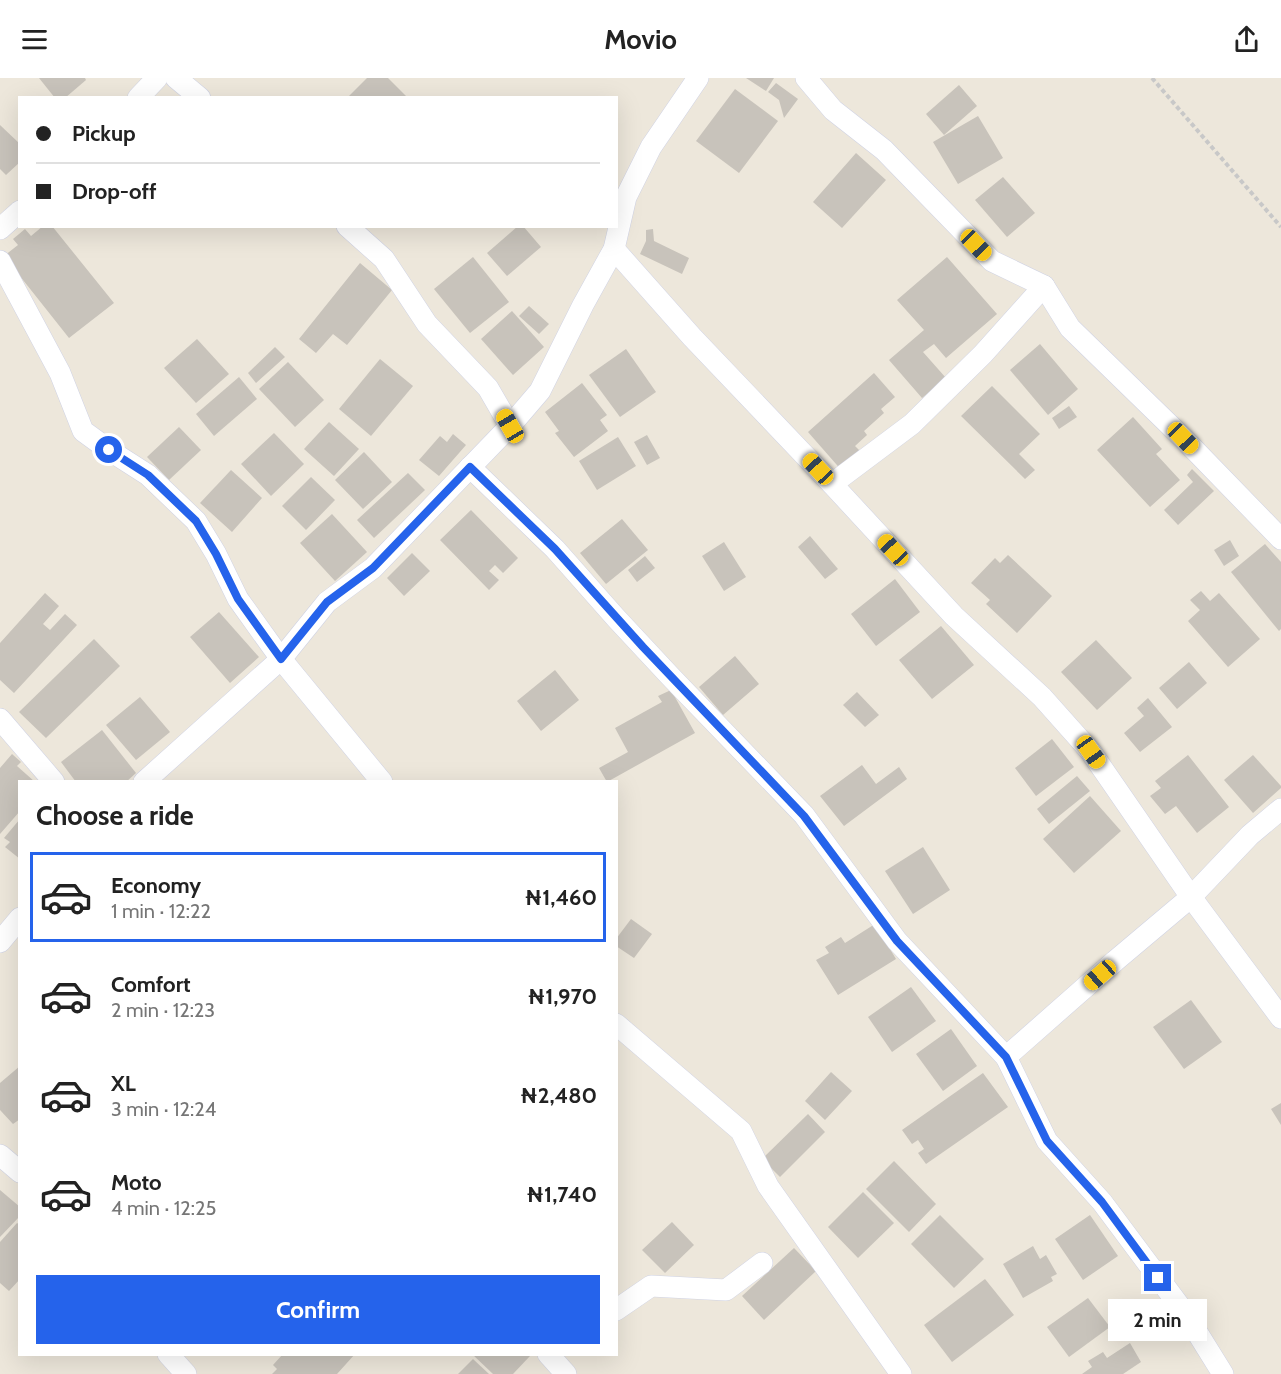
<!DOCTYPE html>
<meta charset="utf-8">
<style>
:root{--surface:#fff;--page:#f2f2f2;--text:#222;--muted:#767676;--line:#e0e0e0;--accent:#2563eb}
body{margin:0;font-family:Cabin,sans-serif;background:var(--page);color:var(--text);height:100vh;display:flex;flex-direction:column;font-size:22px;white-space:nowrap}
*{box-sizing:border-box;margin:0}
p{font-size:20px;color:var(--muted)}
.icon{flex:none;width:33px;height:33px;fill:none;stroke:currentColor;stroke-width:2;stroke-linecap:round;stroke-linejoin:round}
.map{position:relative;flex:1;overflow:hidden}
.side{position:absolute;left:18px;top:702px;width:600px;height:576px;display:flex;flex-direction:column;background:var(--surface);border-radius:0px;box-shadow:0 6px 24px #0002}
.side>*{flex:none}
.top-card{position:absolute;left:18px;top:18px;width:600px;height:132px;border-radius:0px;box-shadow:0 6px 24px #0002;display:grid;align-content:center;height:132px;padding:0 18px;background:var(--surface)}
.end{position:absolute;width:27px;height:27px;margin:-14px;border:8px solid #2563eb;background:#fff;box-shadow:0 0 0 3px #fff}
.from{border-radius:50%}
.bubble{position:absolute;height:42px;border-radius:0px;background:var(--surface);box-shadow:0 6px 24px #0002;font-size:20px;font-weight:700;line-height:42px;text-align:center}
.car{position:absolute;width:18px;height:36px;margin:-18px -9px;border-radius:8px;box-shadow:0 0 4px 2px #0007;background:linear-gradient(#f5c518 24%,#345 0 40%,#f5c518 0 76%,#345 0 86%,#f5c518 0)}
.top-card b{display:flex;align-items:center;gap:21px;height:57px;font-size:22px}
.top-card b+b{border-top:2px solid var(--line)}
.top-card i{width:15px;height:15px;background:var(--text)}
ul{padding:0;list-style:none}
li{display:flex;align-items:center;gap:18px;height:90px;margin:0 12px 9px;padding:0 6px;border:3px solid transparent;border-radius:0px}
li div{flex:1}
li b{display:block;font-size:22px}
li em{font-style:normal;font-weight:700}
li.current{border-color:var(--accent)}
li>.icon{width:54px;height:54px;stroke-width:1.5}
h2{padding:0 18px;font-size:27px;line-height:72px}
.primary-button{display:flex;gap:12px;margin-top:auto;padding:12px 18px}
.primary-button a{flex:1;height:69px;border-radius:0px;background:var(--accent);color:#fff;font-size:24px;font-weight:700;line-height:69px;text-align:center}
header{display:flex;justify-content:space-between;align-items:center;height:78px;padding:0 18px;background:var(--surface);font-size:27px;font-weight:700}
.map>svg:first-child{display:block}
.building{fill:#c8c3bb}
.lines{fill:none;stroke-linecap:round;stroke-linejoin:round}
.street-casing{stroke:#d0d3e4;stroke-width:22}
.path{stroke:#c8c8c8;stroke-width:4;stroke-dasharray:4.5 3;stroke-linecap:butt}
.street{stroke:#fff;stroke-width:21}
.route{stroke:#2563eb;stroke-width:8}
</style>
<header><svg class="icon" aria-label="menu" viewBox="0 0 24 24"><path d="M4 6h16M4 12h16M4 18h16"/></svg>Movio<svg class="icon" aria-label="share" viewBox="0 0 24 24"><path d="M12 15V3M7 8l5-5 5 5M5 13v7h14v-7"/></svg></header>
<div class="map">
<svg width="1281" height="1296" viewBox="0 0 1281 1296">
<rect width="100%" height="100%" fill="#ede7db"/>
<!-- building -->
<g class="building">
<polygon points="39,0 85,0 86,2 65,20 55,20"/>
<polygon points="367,0 388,0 408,20 347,20"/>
<polygon points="746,0 774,0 766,13"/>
<polygon points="776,5 798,21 784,40 779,22 768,14"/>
<polygon points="959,7 977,28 944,57 926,36"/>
<polygon points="735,11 778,43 739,95 696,63"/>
<polygon points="978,38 1003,80 958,106 933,64"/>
<polygon points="0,47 20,66 20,84 6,97 0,91"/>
<polygon points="856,75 886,102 842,150 813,124"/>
<polygon points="1003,99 1035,135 1007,159 975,122"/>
<polygon points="43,148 52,148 114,225 69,260 4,178 18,167 13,161 25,151 31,158"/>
<polygon points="518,148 523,148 541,169 507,198 487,175"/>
<polygon points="653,151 654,163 689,180 682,196 640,176 646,163 646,152"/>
<polygon points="473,179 509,224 470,255 434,211"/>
<polygon points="947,179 997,236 946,280 934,266 923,274 946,300 922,320 889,282 924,252 897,222"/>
<polygon points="360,185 392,212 347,267 333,256 316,275 299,261"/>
<polygon points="529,228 549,246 539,256 519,238"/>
<polygon points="512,233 544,269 513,297 481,261"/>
<polygon points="197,261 229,296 196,325 164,290"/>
<polygon points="1040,266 1078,311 1048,337 1010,292"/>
<polygon points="275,269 285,279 256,305 248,295"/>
<polygon points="626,271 656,314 620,339 589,297"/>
<polygon points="380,281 413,308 371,358 339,331"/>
<polygon points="288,284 324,322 295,349 259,311"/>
<polygon points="874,295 895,319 881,331 884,335 864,353 867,357 855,368 863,376 843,394 808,354"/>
<polygon points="239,299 257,321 214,358 196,336"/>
<polygon points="582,305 607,337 600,342 608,353 574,379 555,355 559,353 545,334"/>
<polygon points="992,308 1040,356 1019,376 1035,392 1025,401 961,338"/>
<polygon points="1069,328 1077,339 1059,351 1052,340"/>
<polygon points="1133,339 1162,371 1156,376 1180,402 1150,429 1097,372"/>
<polygon points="329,344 359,371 334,398 304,371"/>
<polygon points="179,349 201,372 169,402 147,379"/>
<polygon points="274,355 304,386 271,418 241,386"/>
<polygon points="453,356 466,367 439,398 419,382 440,358 447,364"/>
<polygon points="647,357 660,380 647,387 634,364"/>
<polygon points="618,359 636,388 597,412 579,383"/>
<polygon points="364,374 392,404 363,431 335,402"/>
<polygon points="1192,391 1214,413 1178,447 1164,432 1193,404 1187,397"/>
<polygon points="231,392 262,420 232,454 200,425"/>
<polygon points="408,395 425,412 374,460 357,442"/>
<polygon points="311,399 335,422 306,452 282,428"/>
<polygon points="471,432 518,480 503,495 495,487 489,493 499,502 489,512 440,462"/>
<polygon points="332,436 367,474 335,503 300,465"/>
<polygon points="622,441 648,472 606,506 580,475"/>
<polygon points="810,458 838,491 825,501 798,469"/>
<polygon points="1230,462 1239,478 1224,488 1214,472"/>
<polygon points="724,464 746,499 724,513 702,478"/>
<polygon points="1265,466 1281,484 1281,551 1279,553 1231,494"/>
<polygon points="412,475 430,493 404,518 387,500"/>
<polygon points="1008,477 1052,518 1017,555 986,526 990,522 971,505 995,480 1000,485"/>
<polygon points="645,478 655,490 637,504 628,492"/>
<polygon points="895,501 920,534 876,568 851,536"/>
<polygon points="1201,513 1210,523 1219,515 1260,561 1228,589 1188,543 1200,532 1190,522"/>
<polygon points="45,515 59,528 43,546 50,552 65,536 77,547 14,615 0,602 0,565"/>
<polygon points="219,534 259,579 230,605 190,559"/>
<polygon points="941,548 974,587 932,621 899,582"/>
<polygon points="94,561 120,588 46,660 19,634"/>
<polygon points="1096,562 1132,600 1097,632 1061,594"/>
<polygon points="735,578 759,606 723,637 699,609"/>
<polygon points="1189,584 1207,605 1177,631 1159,610"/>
<polygon points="555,592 579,622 541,653 517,623"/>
<polygon points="671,612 695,655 607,704 599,690 628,674 615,650 662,624 658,618"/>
<polygon points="857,614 879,637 865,649 843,627"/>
<polygon points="140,619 170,654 136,682 106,647"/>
<polygon points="1148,620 1172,649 1140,674 1124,655 1144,638 1137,630"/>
<polygon points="102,652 136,695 126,704 76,704 61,684"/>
<polygon points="1052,661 1074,689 1036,718 1015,690"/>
<polygon points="12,676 21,684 17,688 35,704 20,704 20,733 0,756 0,690"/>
<polygon points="1188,677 1229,729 1197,755 1176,728 1165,736 1150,718 1161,710 1155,703"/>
<polygon points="1253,677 1281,708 1281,710 1253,735 1224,702"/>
<polygon points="862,687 876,706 899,689 907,701 844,748 820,718"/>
<polygon points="1077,698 1090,713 1049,746 1037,731"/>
<polygon points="1090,718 1121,753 1074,795 1043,761"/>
<polygon points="20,741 20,781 5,769 10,764 4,760"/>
<polygon points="923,769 950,812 913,836 885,793"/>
<polygon points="631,841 652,856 634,880 616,868 616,861"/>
<polygon points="875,846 896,881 838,917 816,882 829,875 825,869 841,859 845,865"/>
<polygon points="911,909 936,943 892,974 868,939"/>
<polygon points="1191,922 1222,964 1184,991 1153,949"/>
<polygon points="951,951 977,988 943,1013 916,976"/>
<polygon points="20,988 20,1041 13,1046 0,1032 0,1005"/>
<polygon points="831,994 852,1013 825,1042 805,1023"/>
<polygon points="983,995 1008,1029 926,1086 918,1075 924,1071 918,1062 912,1066 902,1052"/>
<polygon points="1281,1025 1281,1047 1271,1031"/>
<polygon points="808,1036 825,1054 780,1099 762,1081"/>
<polygon points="894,1083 936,1126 909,1154 866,1111"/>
<polygon points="0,1112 20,1129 20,1138 0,1159"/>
<polygon points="863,1114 894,1145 858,1180 828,1149"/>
<polygon points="940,1137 984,1181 954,1210 911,1166"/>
<polygon points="1090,1137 1118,1178 1083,1202 1055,1161"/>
<polygon points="672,1144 694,1167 665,1195 642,1172"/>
<polygon points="17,1145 20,1147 20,1201 9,1213 0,1205 0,1164"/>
<polygon points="1033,1168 1040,1181 1046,1177 1057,1196 1051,1199 1053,1203 1023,1220 1003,1186"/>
<polygon points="794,1170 816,1193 764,1242 742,1218"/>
<polygon points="985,1201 1014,1237 952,1284 924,1247"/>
<polygon points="1088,1220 1110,1249 1069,1279 1047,1249"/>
<polygon points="1130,1265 1141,1284 1123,1296 1082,1296 1092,1289 1088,1283 1103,1274 1107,1280"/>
<polygon points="283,1276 355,1276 337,1296 272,1296 277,1291 273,1287"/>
<polygon points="472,1276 529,1276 530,1278 513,1296 493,1296"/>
<polygon points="473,1281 489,1296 458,1296"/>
</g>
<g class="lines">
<!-- street casing -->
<g class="street-casing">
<g id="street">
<polyline points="176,0 200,20"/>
<polyline points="806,0 833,32 884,72 992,183 1044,208 1070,250 1183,360 1281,461"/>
<polyline points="138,20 157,0"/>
<polyline points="347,148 384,181 427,246 488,310 510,348"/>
<polyline points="0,151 20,133"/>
<polyline points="614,171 692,259 832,406 954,538 1042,619 1091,674 1191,819 1281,940"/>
<polyline points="0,183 60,295 83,353 109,372 148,397 196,443 216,476 238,521 281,581 382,704"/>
<polyline points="470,389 555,471 616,540 670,598 804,737 897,863 1006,979 1115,883 1191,819 1250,757 1281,731"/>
<polyline points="832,406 912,346 983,276 1044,208"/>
<polyline points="0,641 54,704"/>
<polyline points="144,704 281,581 327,524 373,490 510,348 540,313 583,227 614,171 626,119 651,69 698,0"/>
<polyline points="0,864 20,840"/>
<polyline points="616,946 741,1053 768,1108 901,1296"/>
<polyline points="1006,979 1047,1063 1102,1124 1187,1238 1223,1296"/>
<polyline points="0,1077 20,1094"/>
<polyline points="616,1232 651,1208 726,1212 762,1185"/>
<polyline points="168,1276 186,1296"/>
<polyline points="548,1276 566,1296"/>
</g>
</g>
<!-- path -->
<polyline class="path" points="1152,0 1281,149"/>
<!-- street -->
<use href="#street" class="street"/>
</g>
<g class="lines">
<!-- route -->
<polyline class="route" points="109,372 148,397 196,443 216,476 238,521 281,581 327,524 373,490 470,389 555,471 643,569 804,738 897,863 1006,979 1047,1063 1102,1124 1158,1200"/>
</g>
</svg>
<i class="end from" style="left:109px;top:372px"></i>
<i class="end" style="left:1158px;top:1200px"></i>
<div class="bubble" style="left:1108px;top:1221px;width:99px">2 min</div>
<i class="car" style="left:976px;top:167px;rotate:136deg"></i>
<i class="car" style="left:510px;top:348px;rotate:330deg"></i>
<i class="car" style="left:1183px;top:360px;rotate:136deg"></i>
<i class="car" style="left:818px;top:391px;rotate:317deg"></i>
<i class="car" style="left:893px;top:472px;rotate:317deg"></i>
<i class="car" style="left:1091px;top:674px;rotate:145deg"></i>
<i class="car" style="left:1100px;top:897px;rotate:229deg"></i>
<div class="top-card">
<b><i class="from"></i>Pickup</b>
<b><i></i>Drop-off</b>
</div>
<section class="side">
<h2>Choose a ride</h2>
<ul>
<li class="current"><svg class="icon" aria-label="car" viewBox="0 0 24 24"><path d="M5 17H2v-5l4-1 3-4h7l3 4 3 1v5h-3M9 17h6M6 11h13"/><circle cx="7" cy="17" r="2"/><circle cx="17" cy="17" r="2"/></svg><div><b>Economy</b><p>1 min · 12:22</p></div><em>₦1,460</em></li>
<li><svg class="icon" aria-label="car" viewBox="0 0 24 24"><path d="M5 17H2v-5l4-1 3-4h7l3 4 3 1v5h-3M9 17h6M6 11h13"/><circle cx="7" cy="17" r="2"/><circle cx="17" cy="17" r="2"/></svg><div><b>Comfort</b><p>2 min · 12:23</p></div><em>₦1,970</em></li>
<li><svg class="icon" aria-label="car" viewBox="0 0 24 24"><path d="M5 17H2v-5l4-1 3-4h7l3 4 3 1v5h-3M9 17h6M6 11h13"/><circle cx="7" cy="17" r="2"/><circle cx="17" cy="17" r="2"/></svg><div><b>XL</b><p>3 min · 12:24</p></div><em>₦2,480</em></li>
<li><svg class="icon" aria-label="car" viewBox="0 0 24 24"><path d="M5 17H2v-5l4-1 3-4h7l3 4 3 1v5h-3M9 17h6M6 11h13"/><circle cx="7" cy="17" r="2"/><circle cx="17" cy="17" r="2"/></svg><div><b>Moto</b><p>4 min · 12:25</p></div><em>₦1,740</em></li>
</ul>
<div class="primary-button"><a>Confirm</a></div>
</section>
</div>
